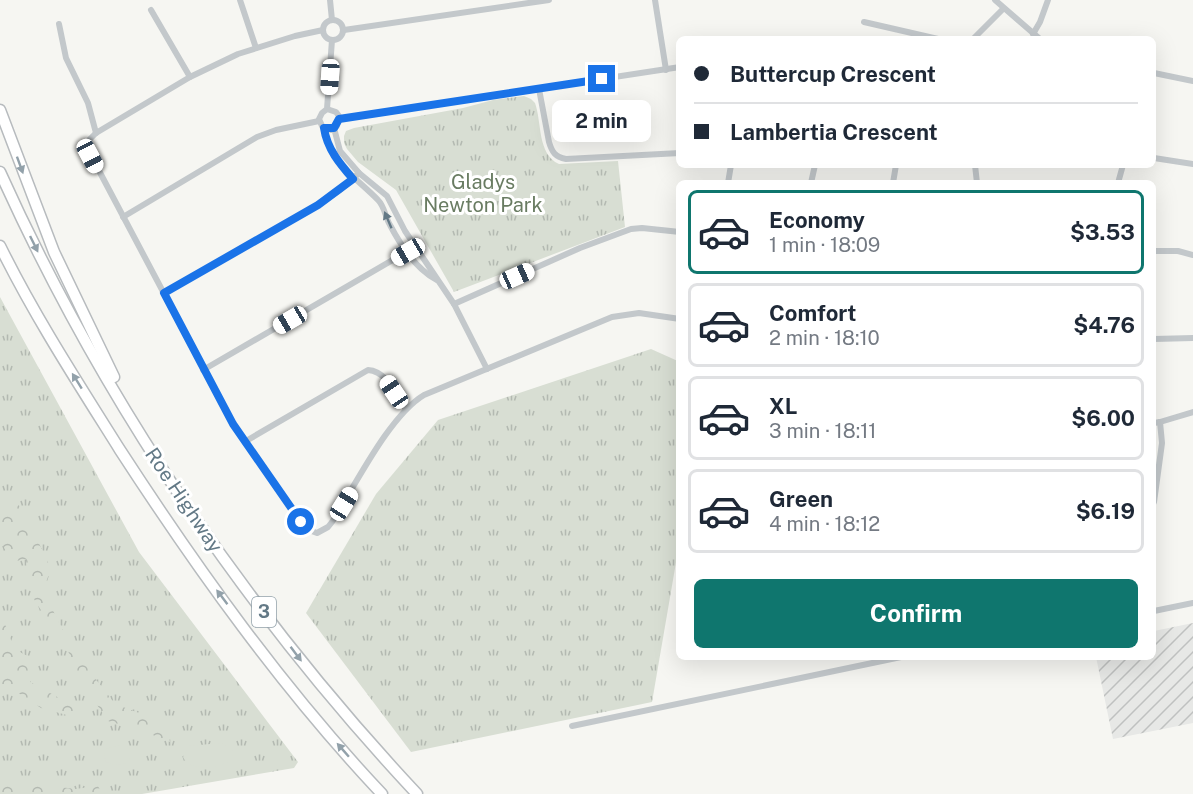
<!DOCTYPE html>
<meta charset="utf-8">
<style>
:root{--surface:#fff;--page:#f2f2f3;--text:#1f2937;--muted:#747a83;--line:#e0e1e3;--accent:#0f766e}
body{margin:0;font-family:"Public Sans",sans-serif;background:var(--page);color:var(--text);height:100vh;display:flex;flex-direction:column;font-size:22px;white-space:nowrap}
*{box-sizing:border-box;margin:0}
p{font-size:20px;color:var(--muted)}
.icon{flex:none;width:33px;height:33px;fill:none;stroke:currentColor;stroke-width:2;stroke-linecap:round;stroke-linejoin:round}
.map{position:relative;flex:1;overflow:hidden}
.panel{position:absolute;left:676px;top:180px;width:480px;height:480px;display:flex;flex-direction:column;background:var(--surface);border-radius:9px;box-shadow:0 6px 24px #0002}
.panel>*{flex:none}
.guide{position:absolute;left:676px;top:36px;width:480px;height:132px;border-radius:9px;box-shadow:0 6px 24px #0002;display:grid;align-content:center;height:132px;padding:0 18px;background:var(--surface)}
.end{position:absolute;width:27px;height:27px;margin:-14px;border:8px solid #1a73e8;background:#fff;box-shadow:0 0 0 3px #fff}
.from{border-radius:50%}
.bubble{position:absolute;height:42px;border-radius:9px;background:var(--surface);box-shadow:0 6px 24px #0002;font-size:20px;font-weight:700;line-height:42px;text-align:center}
.car{position:absolute;width:18px;height:36px;margin:-18px -9px;border-radius:8px;box-shadow:0 0 4px 2px #0007;background:linear-gradient(#fff 24%,#345 0 40%,#fff 0 76%,#345 0 86%,#fff 0)}
.guide b{display:flex;align-items:center;gap:21px;height:57px;font-size:22px}
.guide b+b{border-top:2px solid var(--line)}
.guide i{width:15px;height:15px;background:var(--text)}
ul{padding:10px 0 0;list-style:none}
li{display:flex;align-items:center;gap:18px;height:84px;margin:0 12px 9px;padding:0 6px;border:3px solid var(--line);border-radius:9px}
li div{flex:1}
li b{display:block;font-size:22px}
li em{font-style:normal;font-weight:700}
li.on{border-color:var(--accent)}
li>.icon{width:54px;height:54px;stroke-width:1.5}
.cta{display:flex;gap:12px;margin-top:auto;padding:12px 18px}
.cta a{flex:1;height:69px;border-radius:9px;background:var(--accent);color:#fff;font-size:24px;font-weight:700;line-height:69px;text-align:center}
.map>svg:first-child{display:block}
.industrial{fill:url(#industrial-furrows)}
.grass{fill:url(#grass-tufts)}
.forest{fill:url(#forest-crowns)}
.garden{fill:#d8ded3}
.lines{fill:none;stroke-linecap:round;stroke-linejoin:round}
.highway-casing{stroke:#b7bbbe;stroke-width:13}
.street{stroke:#c3c8cb;stroke-width:6}
.highway{stroke:#fff;stroke-width:10}
.oneway{fill:#92a1aa}
.oneway2{fill:#637986}
.route{stroke:#1a73e8;stroke-width:8}
.labels{text-anchor:middle;stroke-width:6;stroke-linejoin:round;paint-order:stroke}
.shield{fill:#fff;stroke:#92a1aa;stroke-width:1.5}
.shield-label{font-size:18px;font-weight:bold;fill:#637986}
.park-label{font-size:20px;fill:#697c62;stroke:#fff}
.street-label{font-size:20px;fill:#637986;stroke:#fff}
</style>
<div class="map">
<svg width="1193" height="794" viewBox="0 0 1193 794">
<defs>
<pattern id="industrial-furrows" width="10" height="10" patternUnits="userSpaceOnUse" patternTransform="scale(1.5)"><rect width="10" height="10" fill="#e7e8e6"/><path d="M-1 1l2-2M0 10L10 0M9 11l2-2" fill="none" stroke="#bfc1c0"/></pattern>
<pattern id="grass-tufts" width="24" height="20" patternUnits="userSpaceOnUse" patternTransform="scale(1.5)"><rect width="24" height="20" fill="#d8ded3"/><path d="M3 7l-1-3M5 7V3M7 7l1-3M15 17l-1-3M17 17v-4M19 17l1-3" fill="none" stroke="#b3b9b1"/></pattern>
<pattern id="forest-crowns" width="20" height="18" patternUnits="userSpaceOnUse" patternTransform="scale(1.5)"><rect width="20" height="18" fill="#d8ded3"/><path d="M2 6a3 3 0 1 1 6 0M12 15a3 3 0 1 1 6 0" fill="none" stroke="#b3b9b1"/></pattern>
</defs>
<rect width="100%" height="100%" fill="#f6f6f2"/>
<!-- industrial -->
<polygon class="industrial" points="1193,623 1193,723 1113,739 1096,657 1154,657 1154,631"/>
<!-- grass -->
<g class="grass">
<path d="M 524,96 L 531,99 L 535,103 C 542,122 537,154 559,164 L 618,161 L 625,227 L 454,292 L 396,190 L 358,162 L 347,149 L 344,143 L 344,136 L 346,131 L 354,128 L 463,108 L 493,100 Z"/>
<polygon points="0,297 139,552 298,762 294,768 142,794 0,794"/>
<polygon points="651,349 680,362 679,545 652,702 411,752 306,613 376,494 438,420"/>
</g>
<!-- forest -->
<g class="forest">
<polygon points="11,499 23,509 51,569 43,590 66,637 90,659 91,673 115,704 166,723 170,742 143,731 108,721 74,671 69,653 35,601 28,584 26,559 11,562 0,539 0,504"/>
<polygon points="0,617 7,628 14,649 39,662 30,682 79,709 74,717 41,708 8,686 0,685"/>
<polygon points="6,778 17,783 35,779 60,787 75,789 98,786 102,794 0,794 0,780"/>
</g>
<!-- garden -->
<g class="garden">
<path d="M 220,743 L 228,746 L 233,750 L 232,759 C 221,768 190,773 183,757 L 189,746 Z"/>
<path d="M 120,745 L 129,748 C 136,764 119,768 106,762 L 104,755 L 105,749 Z"/>
</g>
<g class="lines">
<!-- highway casing -->
<g class="highway-casing">
<g id="highway">
<polyline points="0,110 54,252 114,377"/>
<path d="M 0,172 C 103,401 246,611 417,794"/>
<path d="M 0,246 C 35,317 78,383 120,450 C 198,570 283,689 382,794"/>
</g>
</g>
<!-- street -->
<g class="street">
<polyline points="240,0 256,48"/>
<polyline points="330,0 332,20"/>
<polyline points="655,0 666,70"/>
<polyline points="995,0 1040,39"/>
<polyline points="151,10 190,77"/>
<circle cx="333" cy="30" r="10"/>
<polyline points="864,22 938,39"/>
<polyline points="59,24 66,58 88,103 96,133"/>
<path d="M 323,30 L 295,36 L 238,54 L 190,77 L 96,133 L 89,140 L 87,148 L 233,424 L 306,529 L 317,533 L 328,527 L 332,522 C 355,486 389,416 424,395 L 612,317 L 639,313 L 680,319"/>
<polyline points="344,30 549,0"/>
<polyline points="1033,34 1040,22 1048,0"/>
<polyline points="973,39 1003,9"/>
<polyline points="1154,73 1193,81"/>
<path d="M 539,89 L 549,142 C 552,152 555,157 566,159 L 680,153"/>
<polyline points="327,109 336,112 339,116 337,126 331,130 322,126 319,119 322,113 327,109 332,40"/>
<polyline points="339,119 680,67"/>
<path d="M 324,128 C 328,162 357,178 378,200 C 385,207 385,217 390,225 C 400,244 417,270 437,280"/>
<polyline points="334,128 340,151 359,173 387,196 405,231 454,304 487,369"/>
<polyline points="1154,158 1193,164"/>
<polyline points="975,165 977,183"/>
<polyline points="728,183 731,165"/>
<polyline points="811,183 815,165"/>
<polyline points="893,183 896,165"/>
<polyline points="1118,183 1123,165"/>
<polyline points="123,217 257,137 276,130 319,121"/>
<polyline points="1154,251 1178,251 1193,255"/>
<polyline points="164,293 318,205 340,190 359,173"/>
<polyline points="454,304 580,248 631,229 642,228 680,232"/>
<polyline points="1154,339 1193,338"/>
<polyline points="203,370 415,247"/>
<polyline points="1154,423 1160,422 1193,412"/>
<path d="M 246,441 L 368,370 C 387,371 396,395 406,409"/>
<polyline points="1154,502 1162,443 1160,422"/>
<polyline points="1154,611 1193,603"/>
<polyline points="572,726 901,657"/>
</g>
<!-- highway -->
<use href="#highway" class="highway"/>
</g>
<!-- one-way arrows -->
<defs><path id="oneway-solid" d="M-6-.8H1V-3.2L6.5 0L1 3.2V.8H-6Z" transform="scale(1.5)"/></defs>
<g class="oneway">
<use href="#oneway-solid" transform="translate(20 165) rotate(70)"/>
<use href="#oneway-solid" transform="translate(34 244) rotate(64)"/>
<use href="#oneway-solid" transform="translate(77 381) rotate(-122)"/>
<use href="#oneway-solid" transform="translate(222 597) rotate(-127)"/>
<use href="#oneway-solid" transform="translate(296 654) rotate(53)"/>
<use href="#oneway-solid" transform="translate(343 750) rotate(-131)"/>
</g>
<use class="oneway2" href="#oneway-solid" transform="translate(388 220) rotate(-113)"/>
<g class="lines">
<!-- route -->
<path class="route" d="M 301,522 L 233,424 L 164,293 L 318,205 L 353,179 C 340,164 327,149 324,128 L 334,128 L 339,119 L 602,79"/>
</g>
<g class="labels">
<!-- shield labels -->
<rect class="shield" x="252" y="597" width="24" height="30" rx="4.5"/>
<g class="shield-label">
<text x="264" y="618">3</text>
</g>
<!-- park labels -->
<g class="park-label">
<text x="483" y="189">Gladys<tspan x="483" dy="23">Newton Park</tspan></text>
</g>
<!-- street labels -->
<g class="street-label">
<text transform="translate(184 500) rotate(56)" y="7">Roe Highway</text>
</g>
</g>
</svg>
<i class="end from" style="left:301px;top:522px"></i>
<i class="end" style="left:602px;top:79px"></i>
<div class="bubble" style="left:552px;top:100px;width:99px">2 min</div>
<i class="car" style="left:330px;top:77px;rotate:184deg"></i>
<i class="car" style="left:90px;top:156px;rotate:152deg"></i>
<i class="car" style="left:408px;top:252px;rotate:240deg"></i>
<i class="car" style="left:517px;top:276px;rotate:66deg"></i>
<i class="car" style="left:290px;top:320px;rotate:240deg"></i>
<i class="car" style="left:394px;top:392px;rotate:326deg"></i>
<i class="car" style="left:344px;top:504px;rotate:32deg"></i>
<div class="guide">
<b><i class="from"></i>Buttercup Crescent</b>
<b><i></i>Lambertia Crescent</b>
</div>
<section class="panel">
<ul>
<li class="on"><svg class="icon" aria-label="car" viewBox="0 0 24 24"><path d="M5 17H2v-5l4-1 3-4h7l3 4 3 1v5h-3M9 17h6M6 11h13"/><circle cx="7" cy="17" r="2"/><circle cx="17" cy="17" r="2"/></svg><div><b>Economy</b><p>1 min · 18:09</p></div><em>$3.53</em></li>
<li><svg class="icon" aria-label="car" viewBox="0 0 24 24"><path d="M5 17H2v-5l4-1 3-4h7l3 4 3 1v5h-3M9 17h6M6 11h13"/><circle cx="7" cy="17" r="2"/><circle cx="17" cy="17" r="2"/></svg><div><b>Comfort</b><p>2 min · 18:10</p></div><em>$4.76</em></li>
<li><svg class="icon" aria-label="car" viewBox="0 0 24 24"><path d="M5 17H2v-5l4-1 3-4h7l3 4 3 1v5h-3M9 17h6M6 11h13"/><circle cx="7" cy="17" r="2"/><circle cx="17" cy="17" r="2"/></svg><div><b>XL</b><p>3 min · 18:11</p></div><em>$6.00</em></li>
<li><svg class="icon" aria-label="car" viewBox="0 0 24 24"><path d="M5 17H2v-5l4-1 3-4h7l3 4 3 1v5h-3M9 17h6M6 11h13"/><circle cx="7" cy="17" r="2"/><circle cx="17" cy="17" r="2"/></svg><div><b>Green</b><p>4 min · 18:12</p></div><em>$6.19</em></li>
</ul>
<div class="cta"><a>Confirm</a></div>
</section>
</div>
